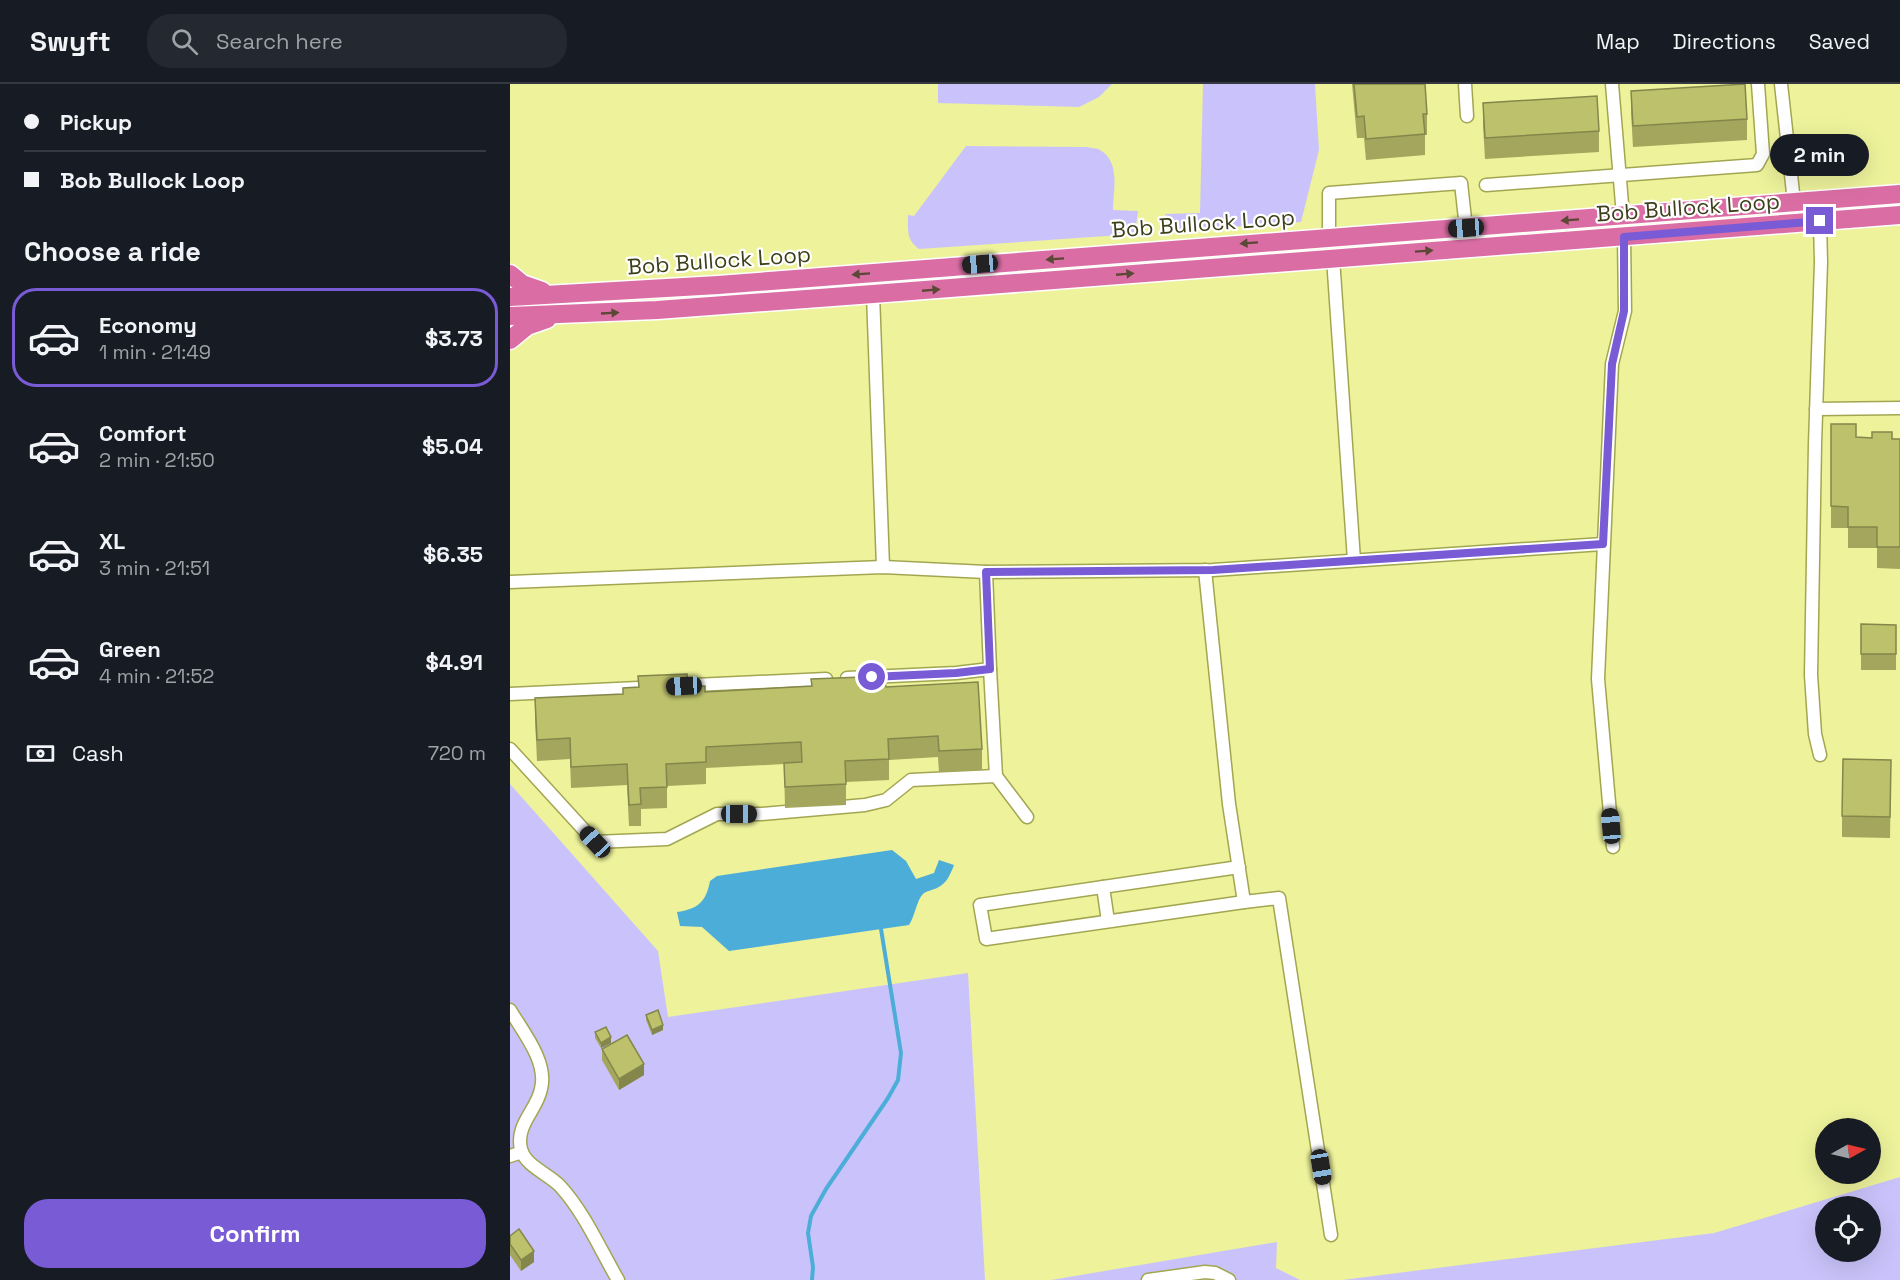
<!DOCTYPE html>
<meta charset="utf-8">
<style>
:root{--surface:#171b24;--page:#242831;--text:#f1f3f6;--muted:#9ea1a6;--line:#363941;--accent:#795bd5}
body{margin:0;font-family:"Space Grotesk",sans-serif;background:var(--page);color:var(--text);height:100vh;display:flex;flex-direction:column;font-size:22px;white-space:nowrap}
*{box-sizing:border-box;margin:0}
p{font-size:20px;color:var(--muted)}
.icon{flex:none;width:33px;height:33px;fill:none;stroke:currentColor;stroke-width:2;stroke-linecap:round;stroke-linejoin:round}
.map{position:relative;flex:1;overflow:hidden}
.details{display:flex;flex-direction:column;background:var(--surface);width:510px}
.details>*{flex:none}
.guide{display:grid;align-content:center;height:132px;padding:0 24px;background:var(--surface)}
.needle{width:39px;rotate:82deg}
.controls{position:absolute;left:1305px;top:1034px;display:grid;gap:12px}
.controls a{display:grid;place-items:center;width:66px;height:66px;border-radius:50%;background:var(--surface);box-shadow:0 6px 24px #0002;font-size:30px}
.end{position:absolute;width:27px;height:27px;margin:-14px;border:8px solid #795bd5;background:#fff;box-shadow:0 0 0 3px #fff}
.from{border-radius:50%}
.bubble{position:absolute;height:42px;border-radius:21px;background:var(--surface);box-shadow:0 6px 24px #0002;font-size:20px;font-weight:600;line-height:42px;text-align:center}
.car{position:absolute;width:18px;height:36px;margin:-18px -9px;border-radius:8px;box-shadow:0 0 4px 2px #0007;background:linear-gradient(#222 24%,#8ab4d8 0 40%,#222 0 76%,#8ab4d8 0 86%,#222 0)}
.guide b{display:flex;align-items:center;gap:21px;height:57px;font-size:22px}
.guide b+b{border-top:2px solid var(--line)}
.guide i{width:15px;height:15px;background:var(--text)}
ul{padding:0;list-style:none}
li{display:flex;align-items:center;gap:18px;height:99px;margin:0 12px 9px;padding:0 12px;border:3px solid transparent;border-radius:24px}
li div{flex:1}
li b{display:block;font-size:22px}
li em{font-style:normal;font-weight:600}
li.selected{border-color:var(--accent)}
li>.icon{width:54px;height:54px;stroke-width:1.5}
h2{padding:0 24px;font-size:27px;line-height:72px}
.pay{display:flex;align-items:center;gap:15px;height:66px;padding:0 24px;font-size:22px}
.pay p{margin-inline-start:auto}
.cta{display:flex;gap:12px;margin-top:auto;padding:12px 24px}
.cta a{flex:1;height:69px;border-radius:24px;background:var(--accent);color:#fff;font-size:24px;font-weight:600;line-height:69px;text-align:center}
header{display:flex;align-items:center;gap:36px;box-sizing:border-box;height:84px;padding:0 30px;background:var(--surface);border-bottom:2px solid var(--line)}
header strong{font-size:28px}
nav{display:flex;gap:33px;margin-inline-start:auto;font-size:21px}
.search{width:420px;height:54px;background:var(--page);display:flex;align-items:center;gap:15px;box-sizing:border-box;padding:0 21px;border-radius:24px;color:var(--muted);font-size:22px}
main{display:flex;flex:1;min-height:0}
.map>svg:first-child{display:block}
.green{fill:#cac3fb;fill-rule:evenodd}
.water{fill:#4dadd9}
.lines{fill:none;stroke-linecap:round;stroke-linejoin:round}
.stream{stroke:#4dadd9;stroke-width:4}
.minor-casing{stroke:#a3a651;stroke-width:15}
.highway-casing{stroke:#fff;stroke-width:21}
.minor{stroke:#fff;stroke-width:12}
.highway{stroke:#da6ea4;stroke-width:18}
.wall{fill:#a3a65c}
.shaded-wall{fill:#84874b}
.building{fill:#bdc16b;stroke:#84874b;stroke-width:1.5}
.oneway{fill:#5c4836}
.route{stroke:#795bd5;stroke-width:8}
.labels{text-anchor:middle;stroke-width:4.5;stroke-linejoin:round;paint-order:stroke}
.street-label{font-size:22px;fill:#3d3f1b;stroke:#fff}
</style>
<header>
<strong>Swyft</strong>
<div class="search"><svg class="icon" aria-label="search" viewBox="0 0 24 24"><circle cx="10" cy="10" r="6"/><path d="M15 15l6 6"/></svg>Search here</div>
<nav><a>Map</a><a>Directions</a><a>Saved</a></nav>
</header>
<main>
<section class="details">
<div class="guide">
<b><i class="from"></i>Pickup</b>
<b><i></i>Bob Bullock Loop</b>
</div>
<h2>Choose a ride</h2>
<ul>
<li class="selected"><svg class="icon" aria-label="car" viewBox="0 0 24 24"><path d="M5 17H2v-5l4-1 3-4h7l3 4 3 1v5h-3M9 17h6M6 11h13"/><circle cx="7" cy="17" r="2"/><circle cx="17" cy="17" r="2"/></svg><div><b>Economy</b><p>1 min · 21:49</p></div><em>$3.73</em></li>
<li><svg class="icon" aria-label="car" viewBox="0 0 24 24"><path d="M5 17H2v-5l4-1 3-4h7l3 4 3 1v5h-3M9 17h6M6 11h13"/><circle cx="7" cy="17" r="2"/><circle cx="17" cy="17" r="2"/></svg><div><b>Comfort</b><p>2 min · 21:50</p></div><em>$5.04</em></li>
<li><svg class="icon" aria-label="car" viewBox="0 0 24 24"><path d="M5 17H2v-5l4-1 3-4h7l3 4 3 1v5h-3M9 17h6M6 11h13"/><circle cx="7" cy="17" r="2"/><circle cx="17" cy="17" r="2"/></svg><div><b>XL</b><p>3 min · 21:51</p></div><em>$6.35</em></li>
<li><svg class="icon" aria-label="car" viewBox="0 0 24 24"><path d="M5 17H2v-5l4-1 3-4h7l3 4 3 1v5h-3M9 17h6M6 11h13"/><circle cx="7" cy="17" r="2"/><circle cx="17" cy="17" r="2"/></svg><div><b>Green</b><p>4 min · 21:52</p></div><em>$4.91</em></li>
</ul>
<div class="pay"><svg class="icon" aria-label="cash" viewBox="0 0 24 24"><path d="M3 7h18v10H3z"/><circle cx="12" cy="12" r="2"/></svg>Cash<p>720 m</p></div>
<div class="cta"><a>Confirm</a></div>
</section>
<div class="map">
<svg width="1390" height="1196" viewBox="0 0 1390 1196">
<rect width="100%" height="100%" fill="#edf29b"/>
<!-- green -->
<g class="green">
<polygon points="428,0 602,0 589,13 569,23 428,19"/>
<polygon points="693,0 805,0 809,66 791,138 667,147 658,143 655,130 690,129"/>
<path d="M 456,62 L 576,63 C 580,64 587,64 590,66 C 611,78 603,107 603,126 L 628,127 L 625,150 L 409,165 C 396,156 398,146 398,131 L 404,132 Z"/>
<polygon points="0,700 148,867 158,933 458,889 475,1196 0,1196"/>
<path d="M 1390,1093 L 1390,1196 L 832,1196 L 1204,1149 ZM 1316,1122 L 1360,1122 L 1360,1167 L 1316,1167 Z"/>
<polygon points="767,1158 766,1184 790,1196 541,1196"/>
</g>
<!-- water -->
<path class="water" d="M 382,766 L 396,777 L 406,795 L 424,789 L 429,776 L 444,781 C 440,791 437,799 427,804 C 423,806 416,807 413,810 C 407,815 405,832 399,841 L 219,867 L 192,843 L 170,842 L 167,828 C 188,825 196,818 200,797 L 207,792 Z"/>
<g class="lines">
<!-- stream -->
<polyline class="stream" points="302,1196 303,1183 298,1149 301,1132 316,1105 378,1014 388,996 391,969 371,845"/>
<!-- minor casing -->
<g class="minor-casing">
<g id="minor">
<polyline points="955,0 957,32"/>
<polyline points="1102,0 1113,132"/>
<polyline points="1271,0 1284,118"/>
<polyline points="976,101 1247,81 1253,70 1248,0"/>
<polyline points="1310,137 1311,178 1305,360 1301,591 1305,650 1310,671"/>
<polyline points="819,154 819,109 951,99 956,144"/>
<polyline points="823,174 844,476"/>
<polyline points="363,210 373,483"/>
<polyline points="1306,325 1390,324"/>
<polyline points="695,486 719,720 734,818 769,814 821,1151"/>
<polyline points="476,488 703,486 1093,460"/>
<polyline points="0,498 373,483 476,488 480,585 446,589 337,594"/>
<polyline points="480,585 486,692"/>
<polyline points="163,602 316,595"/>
<polyline points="0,610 128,604"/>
<polyline points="0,665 85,758 157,755 207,730 251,730 355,721 376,716 401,696 486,692 517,733"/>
<polyline points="1103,763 1088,595 1102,280 1115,227 1114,152"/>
<polyline points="729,783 470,821 476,855 734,818"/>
<polyline points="593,803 598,837"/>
<path d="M 0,926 C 13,948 38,978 31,1005 C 27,1026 5,1041 11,1065 C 15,1082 39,1090 50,1102 C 74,1128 90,1165 108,1196"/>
<polyline points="0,1072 12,1068"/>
<polyline points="638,1196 695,1188 705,1189 719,1196"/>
</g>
</g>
<!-- highway casing -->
<g class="highway-casing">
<g id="highway">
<polyline points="0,190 12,200 32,207"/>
<polyline points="0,213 208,201 1390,110"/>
<polyline points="0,232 147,226 363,210 1390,131"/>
<polyline points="0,256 17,242 37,235"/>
</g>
</g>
<!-- minor -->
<use href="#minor" class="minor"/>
<!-- highway -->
<use href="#highway" class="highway"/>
</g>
<!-- wall -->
<g class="wall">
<polygon points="842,0 915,0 917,30 917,51 915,51 915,71 856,76 854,54 847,54"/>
<polygon points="1121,7 1237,35 1237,56 1123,63 1121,28"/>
<polygon points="973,19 1089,47 1089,68 975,75 973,41"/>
<polygon points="1321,340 1346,353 1390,355 1390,485 1367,484 1367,464 1338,464 1338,444 1321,444"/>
<polygon points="1351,540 1386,541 1386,586 1351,586"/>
<polygon points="128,592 178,603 195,608 353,599 376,603 472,665 472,686 429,688 428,673 379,676 379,696 336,698 336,721 275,724 274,680 196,684 196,700 157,702 157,724 131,725 131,742 119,742 117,701 61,704 60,675 27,677 25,635 25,614 113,610 128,603"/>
<polygon points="1381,697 1380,754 1332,753 1332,732"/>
<polygon points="136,931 153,946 142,951 136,936"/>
<polygon points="85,948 101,959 91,964 85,954"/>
<polygon points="92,965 134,991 109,1006 92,976"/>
<polygon points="0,1152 24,1178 11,1187 0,1171"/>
</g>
<!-- shaded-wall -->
<g class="shaded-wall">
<polygon points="153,941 153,946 142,951 142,946"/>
<polygon points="101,953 101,959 91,964 91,959"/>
<polygon points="134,980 134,991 109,1006 109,995"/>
<polygon points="24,1167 24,1178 11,1187 11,1176"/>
</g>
<!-- building -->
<g class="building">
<polygon points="844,0 915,0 917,30 913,30 915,50 856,55 854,32 847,33"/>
<polygon points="1235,0 1237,35 1123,42 1121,7"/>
<polygon points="1087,12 1089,47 975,54 973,19"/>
<polygon points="1321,340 1346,340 1346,353 1362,354 1362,348 1382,348 1382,355 1390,355 1390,463 1367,463 1367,443 1338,443 1338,423 1321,422"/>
<polygon points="1351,540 1386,541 1386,570 1351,570"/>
<polygon points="177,590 178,603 195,602 195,608 302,602 301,595 352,593 353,599 375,597 376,603 468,598 472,665 429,667 428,652 378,655 379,675 335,677 336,700 275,703 274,679 292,678 291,658 196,663 196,678 156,680 157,703 130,704 131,720 119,721 117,680 61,683 60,654 27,656 25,614 113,610 113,604 129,603 128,592"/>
<polygon points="1333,675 1381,676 1380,733 1332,732"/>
<polygon points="148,926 153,941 142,946 136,931"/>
<polygon points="96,943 101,953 91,959 85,948"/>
<polygon points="117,951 134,980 109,995 92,965"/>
<polygon points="9,1145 24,1167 11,1176 0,1160 0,1152"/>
</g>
<!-- one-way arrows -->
<defs><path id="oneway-solid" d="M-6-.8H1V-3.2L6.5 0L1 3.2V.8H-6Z" transform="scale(1.5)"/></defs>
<g class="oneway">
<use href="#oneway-solid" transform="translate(1060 136) rotate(176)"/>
<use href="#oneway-solid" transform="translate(739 159) rotate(176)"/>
<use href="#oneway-solid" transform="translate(914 167) rotate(-4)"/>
<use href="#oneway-solid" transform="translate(545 175) rotate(176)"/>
<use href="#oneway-solid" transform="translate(351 190) rotate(176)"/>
<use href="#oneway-solid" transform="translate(615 190) rotate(-5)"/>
<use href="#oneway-solid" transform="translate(421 206) rotate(-5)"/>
<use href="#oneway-solid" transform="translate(100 229) rotate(-3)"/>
</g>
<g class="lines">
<!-- route -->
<polyline class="route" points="362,593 446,589 480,585 476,488 703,486 1093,460 1102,280 1114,227 1114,153 1310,137"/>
</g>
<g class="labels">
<!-- street labels -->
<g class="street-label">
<text transform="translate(1178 123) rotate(-4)" y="8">Bob Bullock Loop</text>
<text transform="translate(693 139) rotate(-4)" y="8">Bob Bullock Loop</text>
<text transform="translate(209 176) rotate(-4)" y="8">Bob Bullock Loop</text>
</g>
</g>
</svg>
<div class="controls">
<a><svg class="needle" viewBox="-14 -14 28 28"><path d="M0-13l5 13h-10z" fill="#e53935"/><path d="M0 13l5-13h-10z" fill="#9ea1a6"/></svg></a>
<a><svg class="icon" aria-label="locate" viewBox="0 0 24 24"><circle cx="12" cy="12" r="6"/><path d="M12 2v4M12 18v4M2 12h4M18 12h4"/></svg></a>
</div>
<i class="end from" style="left:362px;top:593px"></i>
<i class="end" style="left:1310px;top:137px"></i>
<div class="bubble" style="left:1260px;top:50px;width:99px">2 min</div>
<i class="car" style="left:956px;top:144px;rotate:266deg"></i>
<i class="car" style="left:470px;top:180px;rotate:265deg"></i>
<i class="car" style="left:174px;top:602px;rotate:267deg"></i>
<i class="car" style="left:229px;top:730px;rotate:90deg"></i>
<i class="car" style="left:1101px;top:742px;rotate:355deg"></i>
<i class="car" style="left:85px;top:758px;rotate:317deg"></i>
<i class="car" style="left:811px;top:1083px;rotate:171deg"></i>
</div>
</main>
